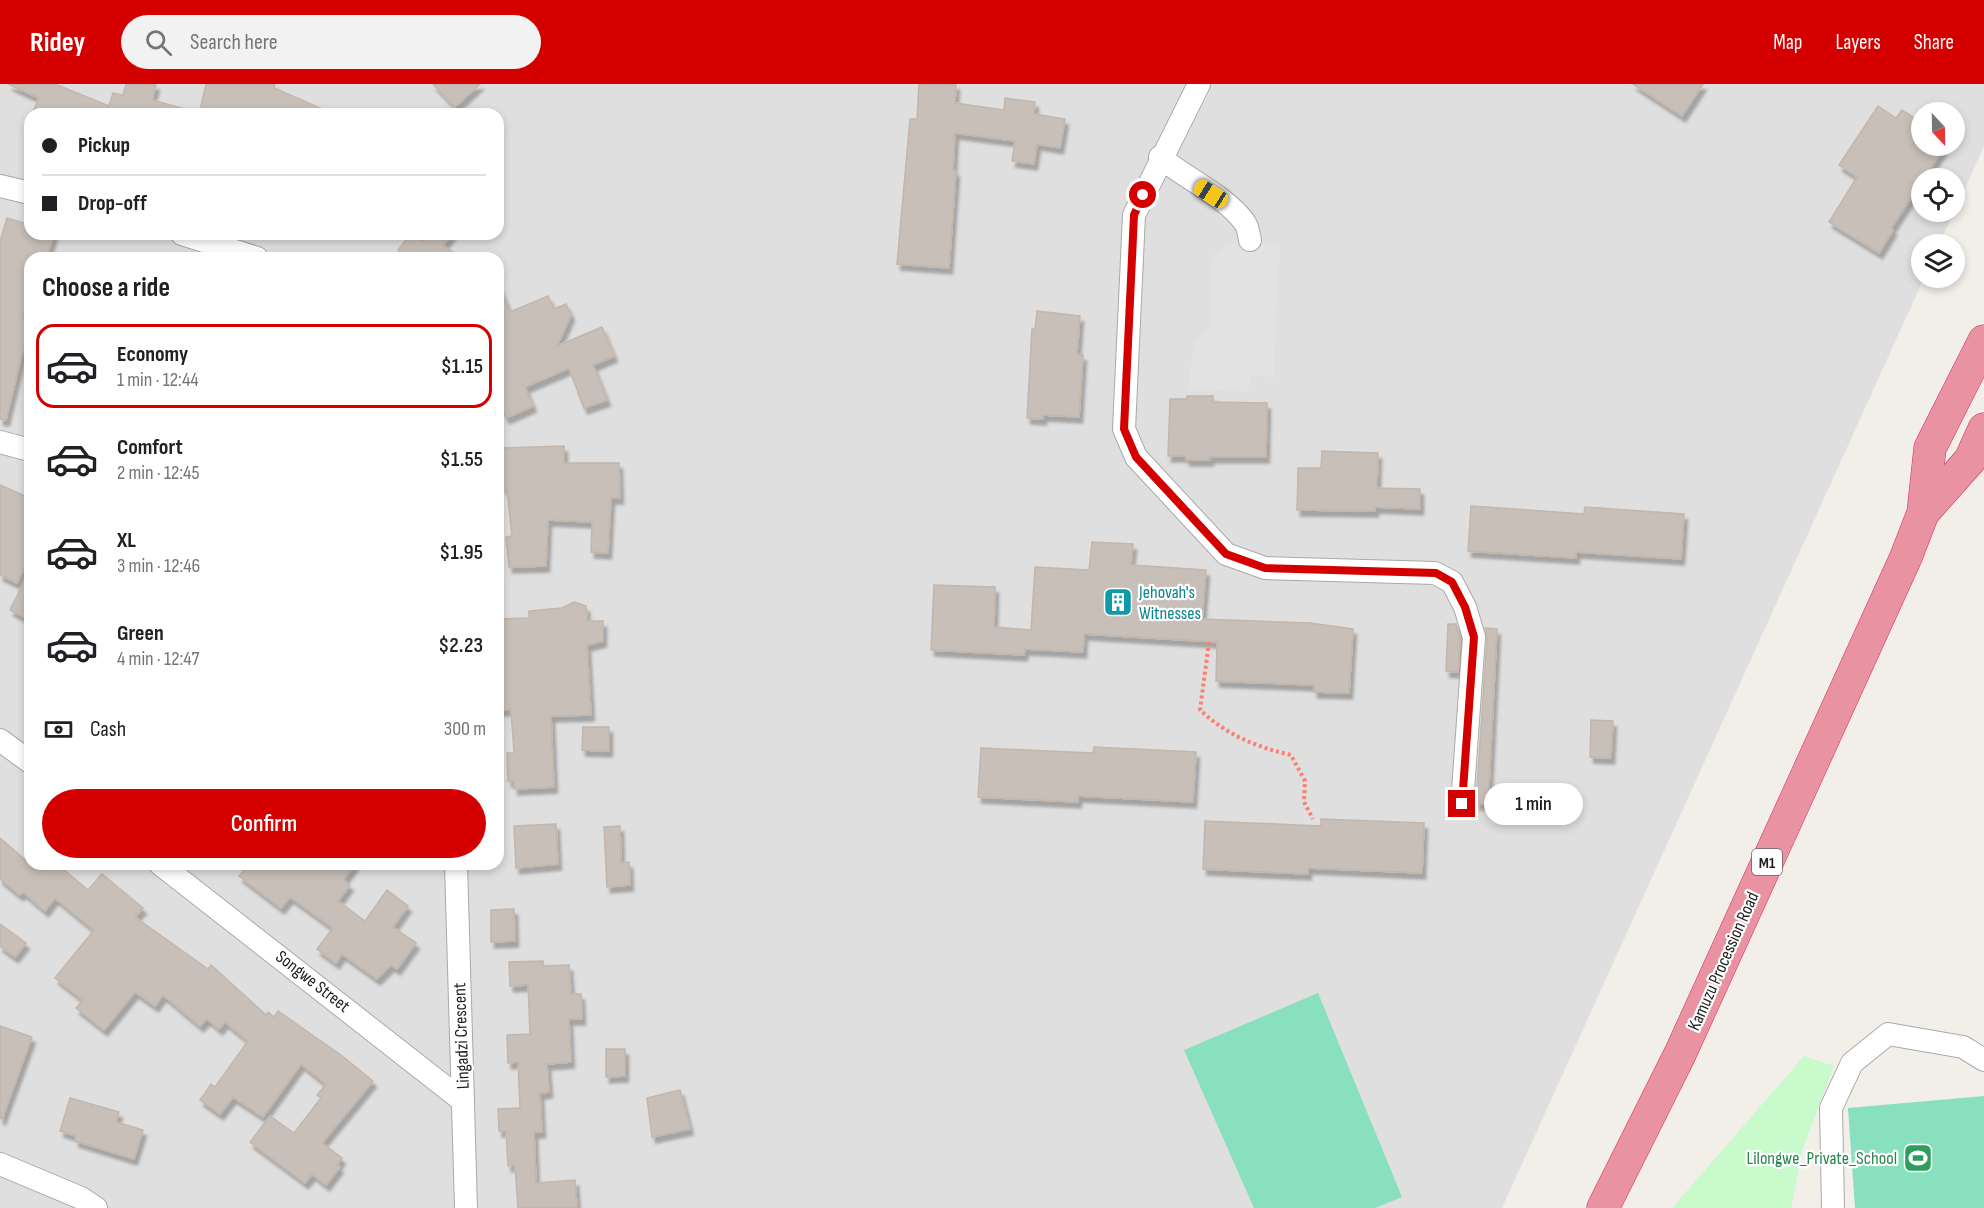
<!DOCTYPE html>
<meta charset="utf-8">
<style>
:root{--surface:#fff;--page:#f2f2f2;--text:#202124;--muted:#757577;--line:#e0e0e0;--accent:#d40000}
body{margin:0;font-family:"Sofia Sans Condensed",sans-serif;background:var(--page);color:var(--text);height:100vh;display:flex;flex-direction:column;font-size:22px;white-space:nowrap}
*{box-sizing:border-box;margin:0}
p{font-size:20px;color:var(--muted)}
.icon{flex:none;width:33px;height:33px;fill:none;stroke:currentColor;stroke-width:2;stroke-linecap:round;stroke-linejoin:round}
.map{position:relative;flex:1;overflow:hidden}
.side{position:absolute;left:24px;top:168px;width:480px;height:618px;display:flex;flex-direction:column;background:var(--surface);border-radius:18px;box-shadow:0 3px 9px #0003}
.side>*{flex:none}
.banner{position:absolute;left:24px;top:24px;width:480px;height:132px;border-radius:18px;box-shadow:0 3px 9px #0003;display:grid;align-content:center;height:132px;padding:0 18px;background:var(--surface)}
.needle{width:39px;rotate:158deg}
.fabs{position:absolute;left:1911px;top:18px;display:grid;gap:12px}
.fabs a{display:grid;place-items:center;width:54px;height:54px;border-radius:50%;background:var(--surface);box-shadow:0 3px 9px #0003;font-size:30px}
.end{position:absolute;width:27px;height:27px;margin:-14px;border:8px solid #d40000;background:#fff;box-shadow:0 0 0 3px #fff}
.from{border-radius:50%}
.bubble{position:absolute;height:42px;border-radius:21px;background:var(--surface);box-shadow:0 3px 9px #0003;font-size:20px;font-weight:600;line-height:42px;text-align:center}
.car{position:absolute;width:18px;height:36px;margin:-18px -9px;border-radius:8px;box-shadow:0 0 4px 2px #0007;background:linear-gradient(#f5c518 24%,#345 0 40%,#f5c518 0 76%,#345 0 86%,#f5c518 0)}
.banner b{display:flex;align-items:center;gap:21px;height:57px;font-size:22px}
.banner b+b{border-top:2px solid var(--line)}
.banner i{width:15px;height:15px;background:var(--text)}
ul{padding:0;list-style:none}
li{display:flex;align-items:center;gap:18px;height:84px;margin:0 12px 9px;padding:0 6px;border:3px solid transparent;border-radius:18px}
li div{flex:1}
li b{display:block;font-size:22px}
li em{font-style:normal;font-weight:600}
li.active{border-color:var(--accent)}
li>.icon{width:54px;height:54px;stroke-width:1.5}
h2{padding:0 18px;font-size:27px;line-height:72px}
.pay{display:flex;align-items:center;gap:15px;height:66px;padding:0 18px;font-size:22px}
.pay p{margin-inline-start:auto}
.cta{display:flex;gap:12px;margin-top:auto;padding:12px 18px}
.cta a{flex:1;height:69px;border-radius:36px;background:var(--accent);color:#fff;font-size:24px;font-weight:600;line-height:69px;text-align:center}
header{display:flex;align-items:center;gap:36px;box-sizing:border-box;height:84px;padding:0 30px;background:var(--accent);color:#fff}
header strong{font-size:28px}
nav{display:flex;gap:33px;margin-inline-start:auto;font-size:21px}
.search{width:420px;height:54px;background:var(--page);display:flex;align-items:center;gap:15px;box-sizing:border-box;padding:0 21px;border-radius:33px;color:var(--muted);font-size:22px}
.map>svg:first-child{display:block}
.residential{fill:#e0dfdf;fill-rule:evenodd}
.park{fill:#c8facc}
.pitch{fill:#88e0be}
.parking{fill:#e2e2e2}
.building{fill:#c7bfb8;stroke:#c4b6ab;stroke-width:1.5;filter:url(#shadow)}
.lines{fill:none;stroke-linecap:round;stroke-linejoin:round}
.minor-casing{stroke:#a9a9a9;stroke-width:24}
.highway-casing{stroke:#dc2a67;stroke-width:33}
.path{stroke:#fa8072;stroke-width:4;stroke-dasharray:3 3;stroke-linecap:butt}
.minor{stroke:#fff;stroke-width:22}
.highway{stroke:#e892a2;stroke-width:32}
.route{stroke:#d40000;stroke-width:8}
.labels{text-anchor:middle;stroke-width:4.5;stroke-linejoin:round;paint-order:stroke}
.shield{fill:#fff;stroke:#646464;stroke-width:1.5}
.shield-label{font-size:16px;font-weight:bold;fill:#222}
.culture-label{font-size:18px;fill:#0d838f;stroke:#fff;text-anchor:start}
.street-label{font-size:18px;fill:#222;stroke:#fff}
.leisure-label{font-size:18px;fill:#27864d;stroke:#fff;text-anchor:end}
</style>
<header>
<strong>Ridey</strong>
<div class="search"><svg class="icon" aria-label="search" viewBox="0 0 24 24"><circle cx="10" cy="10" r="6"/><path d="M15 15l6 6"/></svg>Search here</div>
<nav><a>Map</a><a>Layers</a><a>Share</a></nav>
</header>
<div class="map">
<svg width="1984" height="1124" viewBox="0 0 1984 1124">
<defs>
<filter id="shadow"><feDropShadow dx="3.5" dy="6" stdDeviation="1.5" flood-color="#0004"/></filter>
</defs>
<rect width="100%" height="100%" fill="#f2efe9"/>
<!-- residential -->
<path class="residential" d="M 0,0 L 1984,0 L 1984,62 L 1955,127 L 1954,94 L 1922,94 L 1922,128 L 1954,128 L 1939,160 L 1922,160 L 1922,194 L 1924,194 L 1502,1124 L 0,1124 ZM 1922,28 L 1954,28 L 1954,62 L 1922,62 ZM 30,30 L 498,30 L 498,150 L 30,150 ZM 30,174 L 498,174 L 498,780 L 30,780 Z"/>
<!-- park -->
<polygon class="park" points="1804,972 1834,982 1803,1064 1791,1124 1672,1124"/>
<!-- pitch -->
<g class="pitch">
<polygon points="1318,909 1402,1113 1375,1124 1254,1124 1184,966"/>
<polygon points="1984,1012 1984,1124 1855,1124 1848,1024"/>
</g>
<!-- parking -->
<polygon class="parking" points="1254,158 1280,162 1273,294 1250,290 1249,307 1189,305 1194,257 1210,243 1211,175 1229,159"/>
<!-- building -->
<g class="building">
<polygon points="8,0 55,0 109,22 113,9 123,11 126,0 156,0 152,16 185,25 185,30 32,30 39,14"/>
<polygon points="206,0 275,0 274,4 334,30 261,30 240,25 239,30 199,30"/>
<polygon points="433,0 480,0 455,23"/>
<polygon points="919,0 956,0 955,19 1004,26 1005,14 1035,18 1034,30 1065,35 1060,64 1037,60 1034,80 1012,77 1015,57 955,49 953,86 956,87 949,184 897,180 910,35 917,35"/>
<polygon points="1633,0 1703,0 1682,32"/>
<polygon points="1878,22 1896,34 1902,26 1922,39 1922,62 1945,62 1891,144 1893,146 1879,169 1829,138 1857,93 1839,81"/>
<polygon points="7,134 30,141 30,150 54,150 46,174 30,174 30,210 22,235 30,237 6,336 0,335 0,157"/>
<polygon points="410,150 423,157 428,150 452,150 443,161 461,174 408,174 398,166"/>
<polygon points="498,200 510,228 548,212 554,225 566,220 571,231 557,262 602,243 614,272 593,281 607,316 584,324 569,284 525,303 533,322 506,334 498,316"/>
<polygon points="1037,227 1080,232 1077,270 1083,271 1079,333 1043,331 1043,335 1027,334 1032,245 1035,245"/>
<polygon points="1187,312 1213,312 1213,318 1267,319 1266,373 1210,373 1210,376 1186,376 1186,372 1168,372 1170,315 1187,315"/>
<polygon points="564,362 564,379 619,379 620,414 611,414 608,469 591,468 592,438 548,436 546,482 509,483 506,453 512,452 507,404 502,404 501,364"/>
<polygon points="1322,367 1378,369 1377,404 1420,405 1420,425 1375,423 1375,427 1297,426 1298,384 1321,384"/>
<polygon points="0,401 30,414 30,472 17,499 0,491"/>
<polygon points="1471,422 1584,430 1585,423 1684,430 1681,475 1576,468 1576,474 1468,467"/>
<polygon points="1092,458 1133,460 1131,481 1206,486 1202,535 1310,539 1353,545 1349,609 1314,608 1314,601 1216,597 1217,558 1084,550 1083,568 1025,565 1024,571 931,566 934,501 995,503 994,543 1031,546 1035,483 1089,486"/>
<polygon points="30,486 30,536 10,526"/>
<polygon points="574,518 586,522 587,537 603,537 603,557 587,561 591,631 551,632 554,703 514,705 514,697 508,697 507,669 514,669 511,626 498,626 498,535 529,534 529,527 562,524"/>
<polygon points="1448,540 1456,540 1460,555 1458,588 1446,587"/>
<polygon points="1485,544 1497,545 1488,720 1476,720 1487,554"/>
<polygon points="1591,636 1613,637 1611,674 1590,673"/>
<polygon points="583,643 609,643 609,667 582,666"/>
<polygon points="1094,663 1196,668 1193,718 1078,712 1078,718 978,713 981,664 1093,669"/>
<polygon points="1321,735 1424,739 1422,789 1308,784 1308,790 1203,785 1205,737 1321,742"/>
<polygon points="556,740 558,780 516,784 514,742"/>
<polygon points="620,742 621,779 629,778 630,801 607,803 604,743"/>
<polygon points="0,754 30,780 57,780 88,806 102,790 143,824 135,833 208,885 211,881 266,931 268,928 274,933 278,927 341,971 373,997 322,1059 342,1074 337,1081 340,1083 326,1101 312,1090 305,1099 250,1058 270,1032 294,1049 321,1014 317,1011 326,1000 301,980 263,1033 233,1013 220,1030 200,1016 211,1000 215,1003 248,957 225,938 219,945 207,935 200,942 163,911 155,922 135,908 104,946 76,924 83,916 55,894 94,846 55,814 45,827 23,808 20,811 0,795"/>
<polygon points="249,780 355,780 343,796 350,801 338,817 365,837 387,806 408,822 393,843 416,859 397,885 391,881 377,895 342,870 336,879 317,865 333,844 290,813 281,824 239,792"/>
<polygon points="514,825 515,857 491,858 491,826"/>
<polygon points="0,840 26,859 15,873 0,862"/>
<polygon points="543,877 543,882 569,881 571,910 581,910 582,935 569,935 571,978 547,980 549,1008 540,1009 542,1048 534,1048 536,1099 575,1096 577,1124 518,1124 515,1081 508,1082 506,1047 499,1047 498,1025 520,1024 518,978 508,979 507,951 530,950 528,901 510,902 509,878"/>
<polygon points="0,942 32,953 2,1035 0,1034"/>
<polygon points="606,965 625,965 625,992 606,993"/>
<polygon points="680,1006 690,1045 652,1053 647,1014"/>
<polygon points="70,1014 119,1028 116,1038 143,1046 134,1075 75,1057 76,1052 60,1047"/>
</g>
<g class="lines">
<!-- minor casing -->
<g class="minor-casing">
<g id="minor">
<polyline points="1199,0 1134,131 1124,345 1136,373 1226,470 1265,484 1435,489 1452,498 1465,523 1474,553 1462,720"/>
<path d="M 1160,73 C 1186,95 1226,112 1245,139 C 1248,143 1249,151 1250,156"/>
<polyline points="0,102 30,109"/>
<polyline points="182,150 257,174"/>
<polyline points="0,358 30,366"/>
<polyline points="0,656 30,678"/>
<polyline points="160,780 463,1017"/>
<polyline points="456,780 466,1124"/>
<polyline points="0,1080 81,1114 96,1124"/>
<polyline points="1833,1124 1831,1024 1852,979 1888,950 1963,963 1984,976"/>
</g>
</g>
<!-- highway casing -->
<g class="highway-casing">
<g id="highway">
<polyline points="1923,429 1970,376 1984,345"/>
<polyline points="1603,1124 1680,970 1906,473 1923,429 1930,364 1984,257"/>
</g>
</g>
<!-- path -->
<path class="path" d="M 1209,558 L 1200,626 C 1227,651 1256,663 1291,671 L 1305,697 L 1304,718 L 1313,735"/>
<!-- minor -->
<use href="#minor" class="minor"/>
<!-- highway -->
<use href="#highway" class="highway"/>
</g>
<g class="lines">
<!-- route -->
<polyline class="route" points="1143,111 1134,131 1124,345 1136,373 1226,470 1265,484 1436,489 1452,498 1465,523 1474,553 1462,720"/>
</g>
<!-- icons -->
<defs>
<g id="building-square" transform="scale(1.5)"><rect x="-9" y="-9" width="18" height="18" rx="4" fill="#0f9aa8" stroke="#fff"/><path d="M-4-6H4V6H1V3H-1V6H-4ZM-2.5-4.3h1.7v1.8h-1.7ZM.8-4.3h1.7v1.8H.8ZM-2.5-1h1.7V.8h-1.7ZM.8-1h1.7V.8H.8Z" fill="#fff"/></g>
<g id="stadium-square" transform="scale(1.5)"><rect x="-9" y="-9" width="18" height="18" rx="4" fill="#2e9e5b" stroke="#fff"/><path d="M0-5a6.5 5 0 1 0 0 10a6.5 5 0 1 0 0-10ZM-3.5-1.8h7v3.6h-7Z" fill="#fff"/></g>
</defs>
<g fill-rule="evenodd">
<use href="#building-square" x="1118" y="518"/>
<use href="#stadium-square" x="1918" y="1074"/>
</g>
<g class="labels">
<!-- shield labels -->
<rect class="shield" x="1752" y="765" width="30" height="26" rx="4.5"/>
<g class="shield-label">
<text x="1767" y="784">M1</text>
</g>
<!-- culture labels -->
<g class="culture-label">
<text x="1139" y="514">Jehovah's<tspan x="1139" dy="21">Witnesses</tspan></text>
</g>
<!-- street labels -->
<g class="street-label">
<text transform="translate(1723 877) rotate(-66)" y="6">Kamuzu Procession Road</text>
<text transform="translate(313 897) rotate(38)" y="6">Songwe Street</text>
<text transform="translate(461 952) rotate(-92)" y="6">Lingadzi Crescent</text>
</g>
<!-- leisure labels -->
<g class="leisure-label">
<text x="1897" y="1080">Lilongwe_Private_School</text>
</g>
</g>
</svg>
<div class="fabs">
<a><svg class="needle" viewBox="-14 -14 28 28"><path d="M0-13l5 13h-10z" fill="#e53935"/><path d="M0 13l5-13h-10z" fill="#757577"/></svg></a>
<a><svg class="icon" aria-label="locate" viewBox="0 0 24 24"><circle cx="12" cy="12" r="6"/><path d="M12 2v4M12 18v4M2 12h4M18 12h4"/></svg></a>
<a><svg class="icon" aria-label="layers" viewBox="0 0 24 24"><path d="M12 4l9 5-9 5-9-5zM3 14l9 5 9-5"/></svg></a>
</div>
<i class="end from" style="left:1143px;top:111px"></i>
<i class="end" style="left:1462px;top:720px"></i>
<div class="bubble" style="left:1484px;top:699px;width:99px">1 min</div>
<i class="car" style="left:1211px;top:110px;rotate:302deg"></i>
<div class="banner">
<b><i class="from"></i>Pickup</b>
<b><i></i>Drop-off</b>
</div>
<section class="side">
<h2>Choose a ride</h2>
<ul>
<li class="active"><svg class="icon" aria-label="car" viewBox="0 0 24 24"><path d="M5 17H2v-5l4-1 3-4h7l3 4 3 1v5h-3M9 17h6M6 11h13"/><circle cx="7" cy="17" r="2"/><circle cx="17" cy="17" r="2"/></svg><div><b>Economy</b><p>1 min · 12:44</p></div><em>$1.15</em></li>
<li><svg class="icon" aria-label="car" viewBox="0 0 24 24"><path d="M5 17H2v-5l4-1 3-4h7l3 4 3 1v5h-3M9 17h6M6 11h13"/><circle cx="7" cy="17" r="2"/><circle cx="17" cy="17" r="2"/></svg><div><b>Comfort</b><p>2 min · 12:45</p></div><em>$1.55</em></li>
<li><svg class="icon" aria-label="car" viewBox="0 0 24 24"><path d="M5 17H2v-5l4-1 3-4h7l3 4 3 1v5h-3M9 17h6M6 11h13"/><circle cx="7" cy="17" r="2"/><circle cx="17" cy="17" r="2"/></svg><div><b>XL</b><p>3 min · 12:46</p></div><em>$1.95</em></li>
<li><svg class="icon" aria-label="car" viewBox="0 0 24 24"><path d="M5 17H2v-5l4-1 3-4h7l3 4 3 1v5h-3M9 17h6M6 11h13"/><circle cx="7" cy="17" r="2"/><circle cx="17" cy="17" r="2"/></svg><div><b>Green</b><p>4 min · 12:47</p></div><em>$2.23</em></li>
</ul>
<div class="pay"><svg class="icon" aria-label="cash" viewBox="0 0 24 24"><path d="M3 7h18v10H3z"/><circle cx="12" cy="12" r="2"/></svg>Cash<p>300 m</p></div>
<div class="cta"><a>Confirm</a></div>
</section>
</div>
